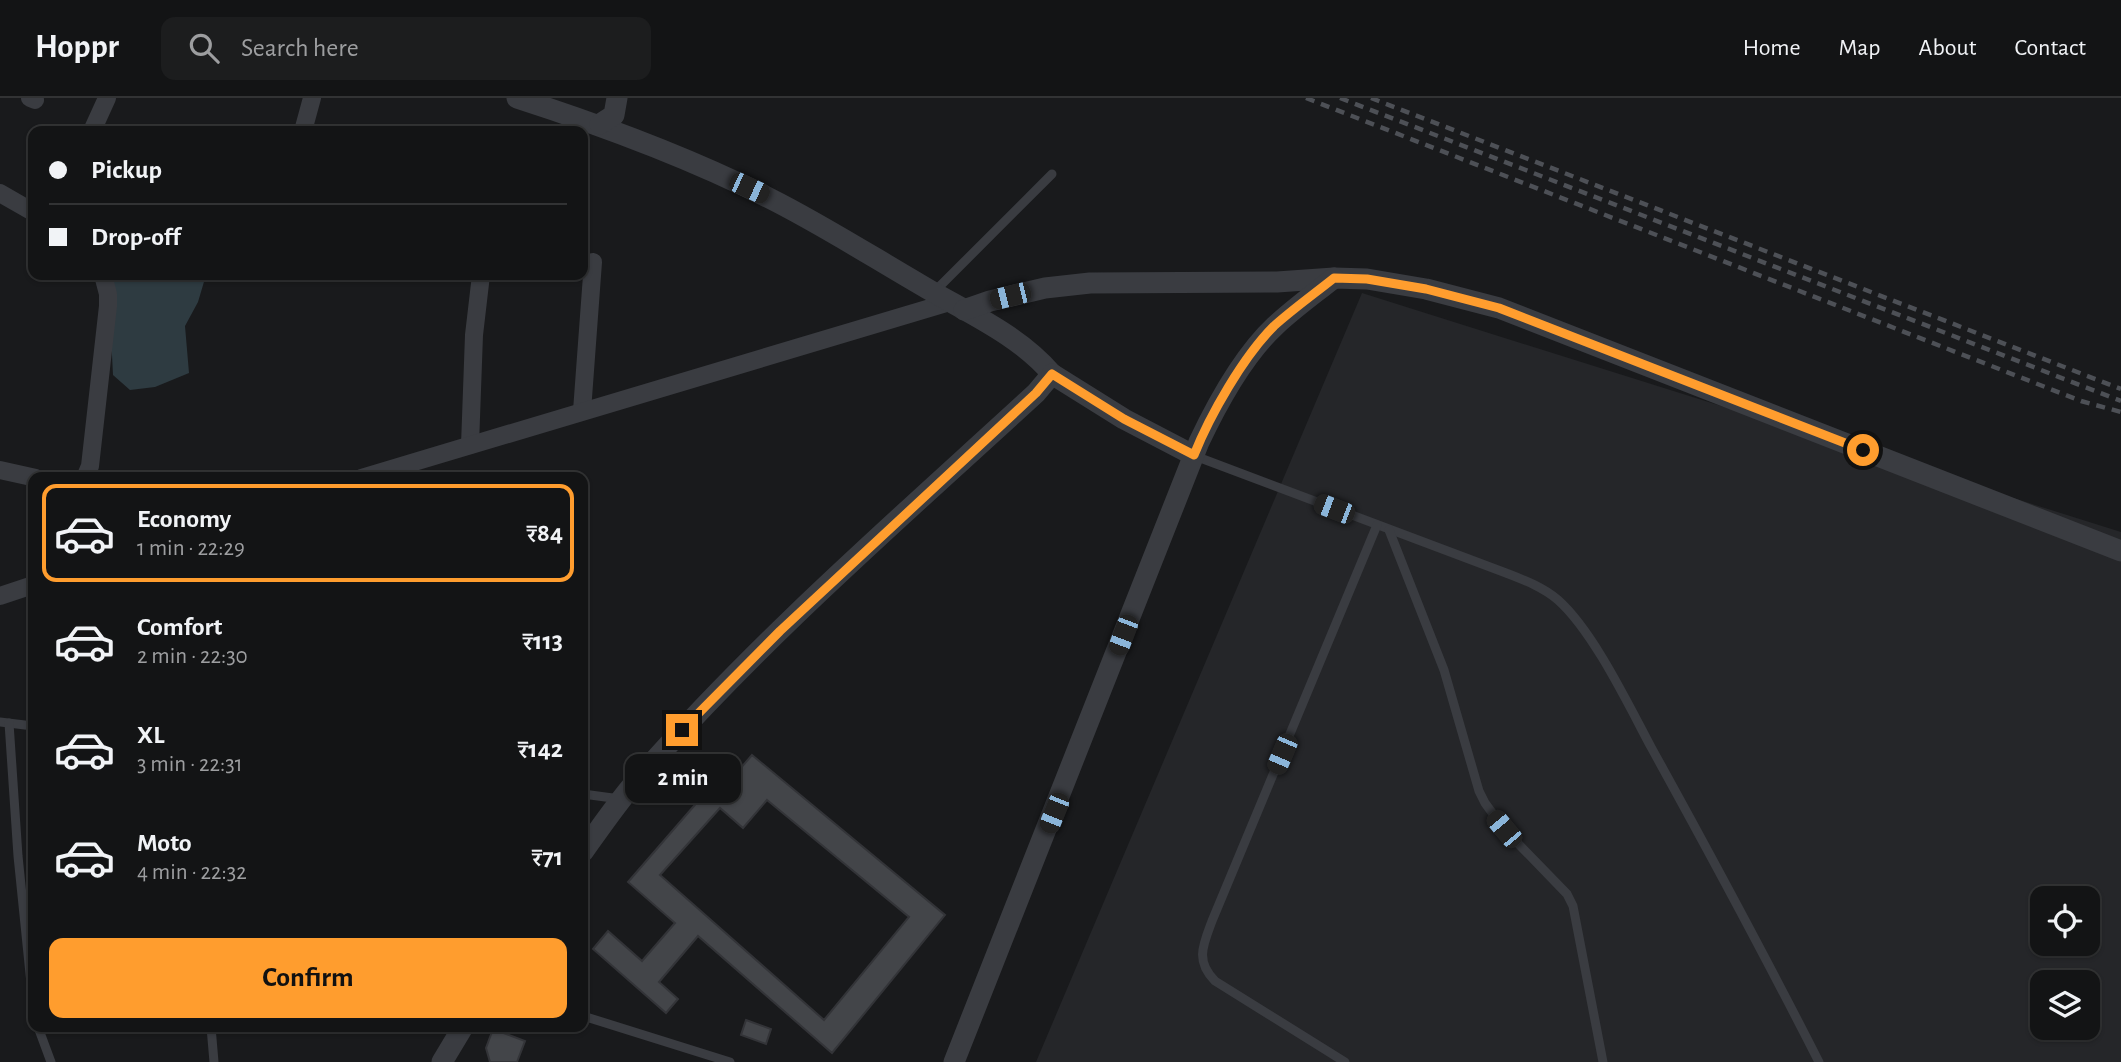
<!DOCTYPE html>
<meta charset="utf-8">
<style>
:root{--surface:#131415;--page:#1c1d1e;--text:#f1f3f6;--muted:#9d9ea0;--line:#323334;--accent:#ff9d2e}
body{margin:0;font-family:"Alegreya Sans",sans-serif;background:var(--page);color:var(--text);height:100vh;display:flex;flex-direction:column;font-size:26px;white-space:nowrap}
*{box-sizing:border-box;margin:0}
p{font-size:23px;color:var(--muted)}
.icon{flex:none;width:38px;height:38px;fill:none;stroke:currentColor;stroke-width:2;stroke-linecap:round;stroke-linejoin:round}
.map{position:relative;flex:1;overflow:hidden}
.drawer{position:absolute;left:28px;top:374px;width:560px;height:560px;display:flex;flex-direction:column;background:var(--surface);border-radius:14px;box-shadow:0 2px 5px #0004,0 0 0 2px var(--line)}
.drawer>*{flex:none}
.guide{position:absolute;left:28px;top:28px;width:560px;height:154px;border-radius:14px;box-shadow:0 2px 5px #0004,0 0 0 2px var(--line);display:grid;align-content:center;height:154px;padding:0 21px;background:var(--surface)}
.fabs{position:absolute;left:2030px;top:788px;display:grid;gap:14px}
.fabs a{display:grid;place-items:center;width:70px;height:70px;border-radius:14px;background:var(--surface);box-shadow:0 2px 5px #0004,0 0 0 2px var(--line);font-size:35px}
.end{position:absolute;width:32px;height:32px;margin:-16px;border:9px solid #ff9d2e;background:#111;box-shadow:0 0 0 4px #111}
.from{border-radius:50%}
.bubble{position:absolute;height:49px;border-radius:14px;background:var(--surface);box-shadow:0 2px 5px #0004,0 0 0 2px var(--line);font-size:23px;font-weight:700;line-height:49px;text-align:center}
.car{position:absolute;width:21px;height:42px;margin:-21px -10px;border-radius:9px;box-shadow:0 0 5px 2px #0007;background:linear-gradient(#222 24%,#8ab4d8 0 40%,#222 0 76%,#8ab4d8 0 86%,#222 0)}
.guide b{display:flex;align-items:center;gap:24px;height:66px;font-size:26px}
.guide b+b{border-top:2px solid var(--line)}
.guide i{width:18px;height:18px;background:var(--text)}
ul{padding:12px 0 0;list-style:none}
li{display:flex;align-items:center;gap:21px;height:98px;margin:0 14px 10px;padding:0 7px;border:4px solid transparent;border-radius:14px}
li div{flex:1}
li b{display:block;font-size:26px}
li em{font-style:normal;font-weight:700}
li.active{border-color:var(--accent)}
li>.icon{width:63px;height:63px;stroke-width:1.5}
.button{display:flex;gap:14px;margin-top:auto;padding:14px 21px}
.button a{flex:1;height:80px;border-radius:14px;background:var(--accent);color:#111;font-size:28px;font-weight:700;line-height:80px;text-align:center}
header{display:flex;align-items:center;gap:42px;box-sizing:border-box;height:98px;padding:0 35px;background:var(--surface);border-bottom:2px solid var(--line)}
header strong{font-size:33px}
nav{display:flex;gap:38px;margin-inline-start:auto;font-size:24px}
.search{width:490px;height:63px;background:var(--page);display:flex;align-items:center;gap:18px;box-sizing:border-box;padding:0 24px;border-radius:14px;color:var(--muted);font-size:26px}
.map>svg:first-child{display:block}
.built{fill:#252629;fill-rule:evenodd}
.water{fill:#2e3b41}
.building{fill:#434549;stroke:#333438;stroke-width:2;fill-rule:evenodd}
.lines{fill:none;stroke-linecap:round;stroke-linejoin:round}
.service{stroke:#3a3c41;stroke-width:9}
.minor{stroke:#3a3c41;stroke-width:18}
.tertiary{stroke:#3a3c41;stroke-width:21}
.rail{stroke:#4d5056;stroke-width:4.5;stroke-dasharray:9 7;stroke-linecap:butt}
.route{stroke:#ff9d2e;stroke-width:9}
</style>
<header>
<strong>Hoppr</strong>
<div class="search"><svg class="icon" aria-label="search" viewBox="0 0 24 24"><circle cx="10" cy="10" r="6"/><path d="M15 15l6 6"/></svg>Search here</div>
<nav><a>Home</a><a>Map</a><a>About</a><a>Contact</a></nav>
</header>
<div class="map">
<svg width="2121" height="964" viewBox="0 0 2121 964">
<rect width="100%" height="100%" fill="#191a1c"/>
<!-- built -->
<path class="built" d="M 1362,195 L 2121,434 L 2121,964 L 1036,964 ZM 2042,800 L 2088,800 L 2088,845 L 2042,845 ZM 2042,884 L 2088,884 L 2088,929 L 2042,929 Z"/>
<!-- water -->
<polygon class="water" points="108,177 206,177 198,204 185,228 189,275 155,289 130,292 113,277"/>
<!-- building -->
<g class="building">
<path d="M 752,657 L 945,817 L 832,955 L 698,838 L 659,884 L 678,901 L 666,915 L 593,851 L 608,833 L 642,863 L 675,825 L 628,784 L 713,686 L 721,693 ZM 767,702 L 909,819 L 824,922 L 660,777 L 720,710 L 743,730 Z"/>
<polygon points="746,922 771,931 766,946 741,937"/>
<polygon points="493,931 525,943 517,964 490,964 486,950"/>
</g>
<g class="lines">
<!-- service -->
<g class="service">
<polyline points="935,193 1052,76"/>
<path d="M 1195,358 L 1506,475 C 1524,482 1543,489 1558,502 C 1593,533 1628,606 1651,649 C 1709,754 1765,858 1819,964"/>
<polyline points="1389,432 1444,572 1479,693 1485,705 1504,731 1567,796 1573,808 1603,964"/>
<polyline points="0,624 33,628"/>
<polyline points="9,625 18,758 33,905"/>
<polyline points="583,696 620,701"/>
<polyline points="583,918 730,964"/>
<polyline points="38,929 51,964"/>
<polyline points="211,929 214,964"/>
<path d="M 1345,964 L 1215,883 C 1195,863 1203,847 1212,823 L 1377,427"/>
</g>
<!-- minor -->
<g class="minor">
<polyline points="30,0 35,2"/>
<polyline points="92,33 107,0"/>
<polyline points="303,33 312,0"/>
<polyline points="0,95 33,114"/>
<polyline points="582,313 593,164"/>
<polyline points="470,347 474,237 481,177"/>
<polyline points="0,372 36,380"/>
<polyline points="85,380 90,368 108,208 108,196 103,177"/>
<polyline points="361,380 950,204"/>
<polyline points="0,498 33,487"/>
</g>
<!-- tertiary -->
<g class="tertiary">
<path d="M 517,0 C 604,28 688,59 769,100 C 821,126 871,158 921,187 C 966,214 1018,236 1052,276 L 1036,295 C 900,420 759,542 637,682 C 617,705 600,730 583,754"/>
<polyline points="600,26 614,17 617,0"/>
<polyline points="964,212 990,203 1045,190 1090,185 1277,184 1334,180 1367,181 1426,191 1499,210 2121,453"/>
<polyline points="1052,276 1124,321 1193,357"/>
<polyline points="442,964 463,929"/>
<path d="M 954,964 L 1199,344 C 1217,306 1244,257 1275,228 C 1293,211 1314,196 1334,180"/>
</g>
<!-- rail -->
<g class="rail">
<polyline points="1306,0 2081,303 2121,314"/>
<polyline points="1340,0 2121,303"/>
<polyline points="1371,0 2121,291"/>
</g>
</g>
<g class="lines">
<!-- route -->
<path class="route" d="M 682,632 L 780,533 L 1036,295 L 1052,276 L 1124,321 L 1194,357 C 1210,317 1243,259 1274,228 C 1293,211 1314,196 1334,180 L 1367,181 L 1426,191 L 1499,210 L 1863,352"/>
</g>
</svg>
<div class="fabs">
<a><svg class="icon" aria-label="locate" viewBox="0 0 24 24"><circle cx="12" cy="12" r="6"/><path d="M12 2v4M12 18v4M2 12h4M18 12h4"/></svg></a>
<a><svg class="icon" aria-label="layers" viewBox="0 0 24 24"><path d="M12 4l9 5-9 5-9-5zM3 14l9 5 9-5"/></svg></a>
</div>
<i class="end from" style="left:1863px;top:352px"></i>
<i class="end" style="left:682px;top:632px"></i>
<div class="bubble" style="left:625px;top:656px;width:116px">2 min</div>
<i class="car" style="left:749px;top:90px;rotate:115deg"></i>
<i class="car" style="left:1010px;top:198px;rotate:256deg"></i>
<i class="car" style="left:1334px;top:411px;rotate:291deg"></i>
<i class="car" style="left:1123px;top:537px;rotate:201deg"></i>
<i class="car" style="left:1282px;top:656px;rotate:203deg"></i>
<i class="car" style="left:1054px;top:715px;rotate:202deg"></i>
<i class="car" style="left:1504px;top:731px;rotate:320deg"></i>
<div class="guide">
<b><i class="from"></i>Pickup</b>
<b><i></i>Drop-off</b>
</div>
<section class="drawer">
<ul>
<li class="active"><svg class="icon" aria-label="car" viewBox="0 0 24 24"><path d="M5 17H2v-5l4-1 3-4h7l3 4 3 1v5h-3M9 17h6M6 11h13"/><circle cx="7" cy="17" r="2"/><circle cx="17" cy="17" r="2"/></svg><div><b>Economy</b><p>1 min · 22:29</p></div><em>₹84</em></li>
<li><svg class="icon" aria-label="car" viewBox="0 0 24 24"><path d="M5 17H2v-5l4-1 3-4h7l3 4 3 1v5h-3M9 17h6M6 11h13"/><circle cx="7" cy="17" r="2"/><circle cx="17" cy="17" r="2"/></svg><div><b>Comfort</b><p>2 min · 22:30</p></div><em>₹113</em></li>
<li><svg class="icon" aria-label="car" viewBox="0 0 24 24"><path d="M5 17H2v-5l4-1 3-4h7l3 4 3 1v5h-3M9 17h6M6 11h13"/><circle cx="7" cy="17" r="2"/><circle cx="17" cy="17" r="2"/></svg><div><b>XL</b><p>3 min · 22:31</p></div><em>₹142</em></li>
<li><svg class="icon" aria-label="car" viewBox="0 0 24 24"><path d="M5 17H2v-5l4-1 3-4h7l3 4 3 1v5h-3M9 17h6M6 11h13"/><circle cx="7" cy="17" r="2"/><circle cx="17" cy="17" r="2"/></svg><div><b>Moto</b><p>4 min · 22:32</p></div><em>₹71</em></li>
</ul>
<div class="button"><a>Confirm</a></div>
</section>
</div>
